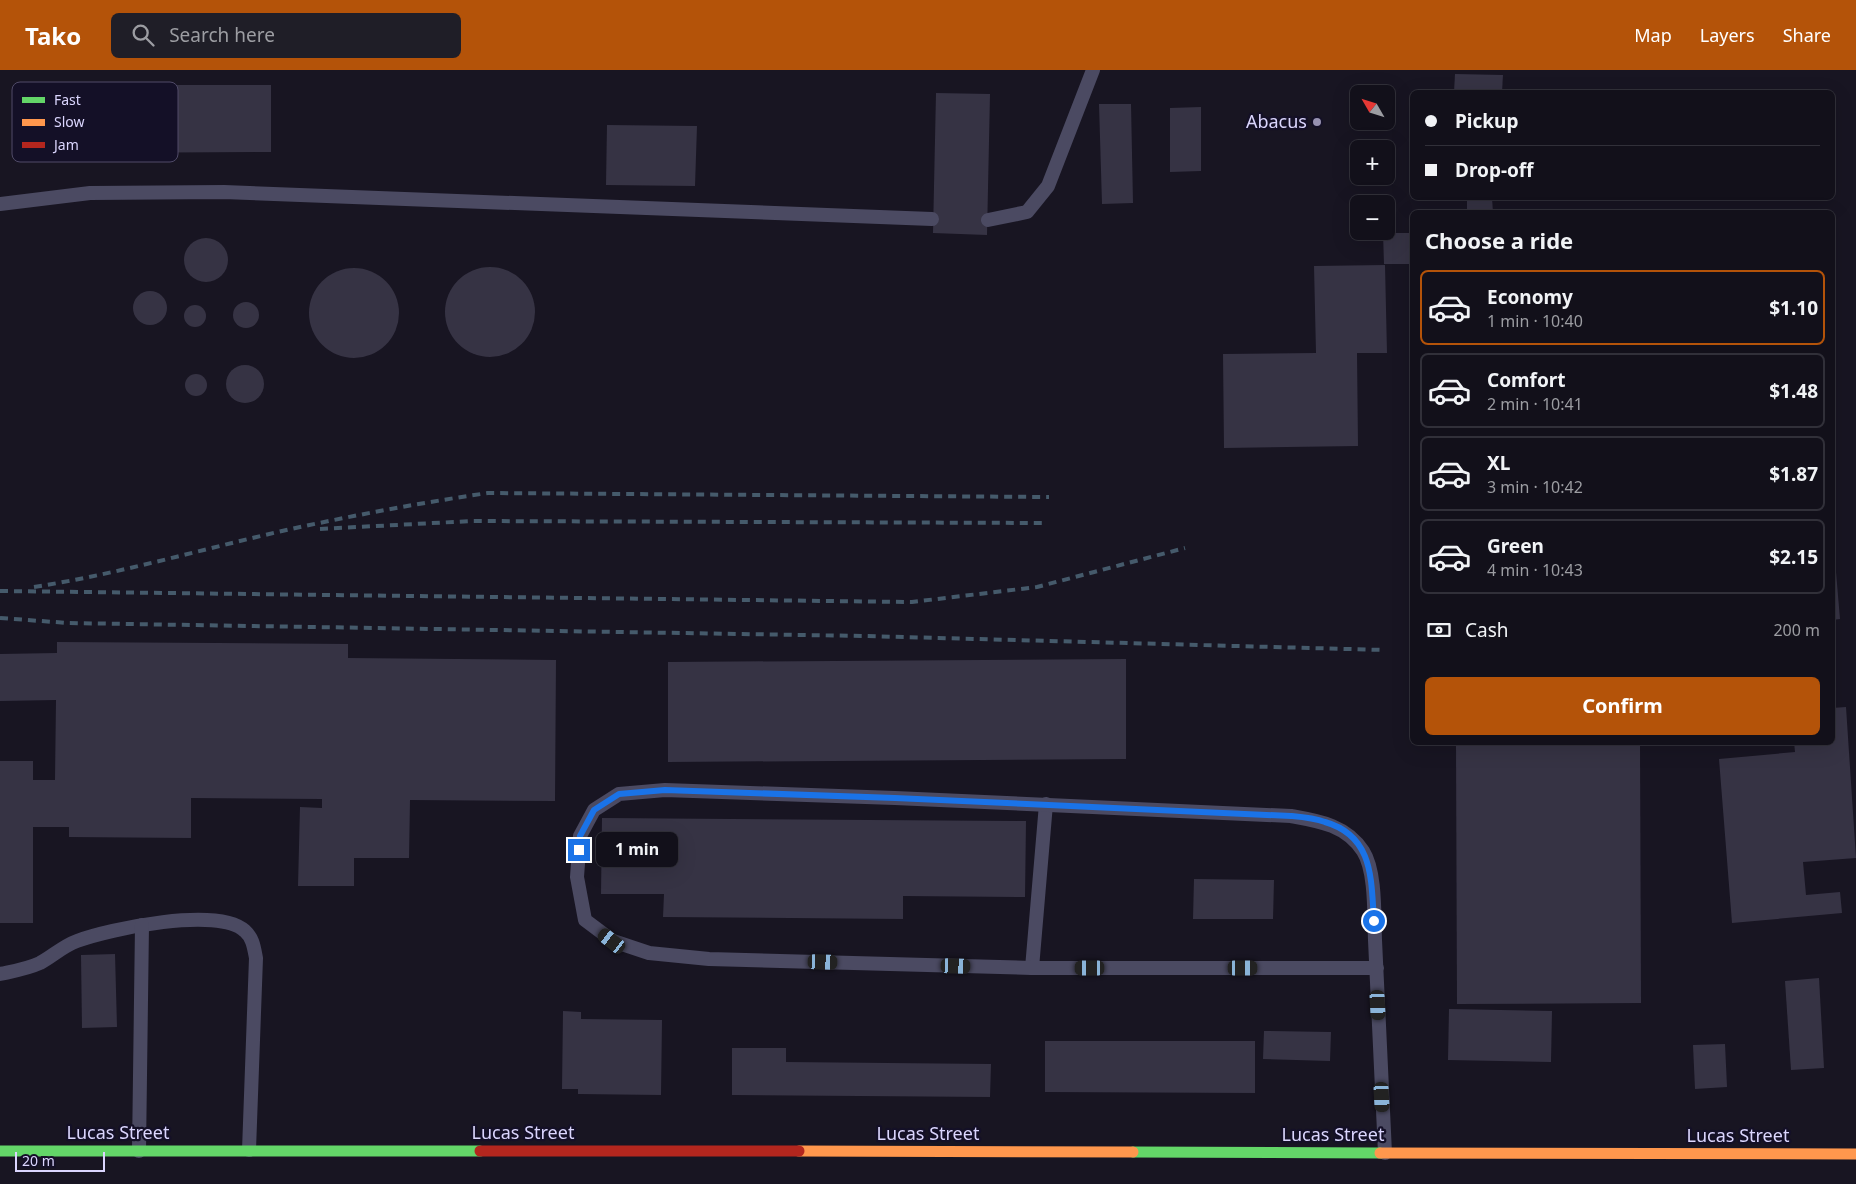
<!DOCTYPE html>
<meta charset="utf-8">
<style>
:root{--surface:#12101a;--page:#1f1e27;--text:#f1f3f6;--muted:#9c9da2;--line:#313039;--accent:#b45309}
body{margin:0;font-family:"Noto Sans",sans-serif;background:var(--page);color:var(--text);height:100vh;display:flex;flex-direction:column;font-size:19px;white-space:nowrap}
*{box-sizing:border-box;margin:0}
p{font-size:16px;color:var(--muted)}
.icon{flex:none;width:28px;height:28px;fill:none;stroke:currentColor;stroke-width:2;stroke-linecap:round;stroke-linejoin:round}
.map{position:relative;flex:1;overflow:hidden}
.panel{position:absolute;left:1410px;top:140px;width:425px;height:535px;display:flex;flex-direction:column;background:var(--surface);border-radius:8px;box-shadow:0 5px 20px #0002,0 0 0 1px var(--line)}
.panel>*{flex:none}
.top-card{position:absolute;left:1410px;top:20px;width:425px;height:110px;border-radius:8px;box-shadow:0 5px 20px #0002,0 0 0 1px var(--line);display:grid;align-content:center;height:110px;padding:0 15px;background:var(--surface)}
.needle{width:32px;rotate:309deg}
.tools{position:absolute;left:1350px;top:15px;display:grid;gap:10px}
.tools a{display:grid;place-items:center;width:45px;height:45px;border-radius:8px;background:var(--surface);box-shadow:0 5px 20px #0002,0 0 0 1px var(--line);font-size:25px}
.scale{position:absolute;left:15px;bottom:12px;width:90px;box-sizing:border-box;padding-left:5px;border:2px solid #dbd6fe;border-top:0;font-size:14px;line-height:18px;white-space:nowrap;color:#dbd6fe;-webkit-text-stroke:4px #141027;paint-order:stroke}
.end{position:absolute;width:22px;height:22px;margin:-11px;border:6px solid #1a73e8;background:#fff;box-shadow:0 0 0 2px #fff}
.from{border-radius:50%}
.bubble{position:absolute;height:35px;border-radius:8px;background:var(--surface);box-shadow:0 5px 20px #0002,0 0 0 1px var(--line);font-size:16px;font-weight:700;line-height:35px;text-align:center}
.car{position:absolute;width:15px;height:30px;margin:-15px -8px;border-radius:6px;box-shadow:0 0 4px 1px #0007;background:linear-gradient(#222 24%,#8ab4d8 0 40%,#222 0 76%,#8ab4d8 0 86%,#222 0)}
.top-card b{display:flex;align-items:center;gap:18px;height:48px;font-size:19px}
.top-card b+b{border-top:1px solid var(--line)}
.top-card i{width:12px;height:12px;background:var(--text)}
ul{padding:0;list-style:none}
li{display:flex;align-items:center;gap:15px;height:75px;margin:0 10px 8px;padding:0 5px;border:2px solid var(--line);border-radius:8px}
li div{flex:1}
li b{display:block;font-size:19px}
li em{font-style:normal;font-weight:700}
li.current{border-color:var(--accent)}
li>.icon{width:45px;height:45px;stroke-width:1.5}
h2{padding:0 15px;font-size:22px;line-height:60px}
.pay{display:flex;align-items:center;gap:12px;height:55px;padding:0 15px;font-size:19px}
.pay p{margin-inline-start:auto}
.cta{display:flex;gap:10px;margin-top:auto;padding:10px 15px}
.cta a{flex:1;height:58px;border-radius:8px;background:var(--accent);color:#fff;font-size:20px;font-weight:700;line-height:58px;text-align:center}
header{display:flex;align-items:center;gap:30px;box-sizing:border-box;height:70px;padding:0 25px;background:var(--accent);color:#fff}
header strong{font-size:24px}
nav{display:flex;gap:28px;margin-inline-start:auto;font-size:18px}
.search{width:350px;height:45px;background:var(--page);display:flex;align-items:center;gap:12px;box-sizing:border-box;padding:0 18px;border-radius:8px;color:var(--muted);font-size:19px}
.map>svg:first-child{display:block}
.building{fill:#363344}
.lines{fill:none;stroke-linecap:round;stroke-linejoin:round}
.lane{stroke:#4b4a62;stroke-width:14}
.fast{stroke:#63d668;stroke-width:11}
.slow{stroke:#ff974d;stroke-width:11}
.jam{stroke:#b3261e;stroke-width:11}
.rail{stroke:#455a6b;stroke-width:4;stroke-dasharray:8 6;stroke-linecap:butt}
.route{stroke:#1a73e8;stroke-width:6}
.poi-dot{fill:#9792b1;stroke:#141027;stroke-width:2}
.labels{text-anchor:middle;stroke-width:4.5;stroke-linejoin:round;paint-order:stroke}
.poi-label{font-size:18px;fill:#dbd6fe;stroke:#141027;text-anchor:end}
.street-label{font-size:18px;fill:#dbd6fe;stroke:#141027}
.key{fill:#141027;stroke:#504b68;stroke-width:1}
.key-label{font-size:14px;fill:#dbd6fe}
</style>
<header>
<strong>Tako</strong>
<div class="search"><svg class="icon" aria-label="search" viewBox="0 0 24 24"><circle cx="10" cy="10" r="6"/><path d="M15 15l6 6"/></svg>Search here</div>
<nav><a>Map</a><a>Layers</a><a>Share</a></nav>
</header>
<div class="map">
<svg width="1856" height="1114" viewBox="0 0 1856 1114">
<rect width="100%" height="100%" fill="#181522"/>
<!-- building -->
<g class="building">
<polygon points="1455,4 1503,5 1502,22 1454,22"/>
<polygon points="85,15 271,15 271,82 85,83"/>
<polygon points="936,23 990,24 987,165 933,163"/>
<polygon points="1099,34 1131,34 1133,133 1102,134"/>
<polygon points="1201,37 1201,101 1170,102 1170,38"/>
<polygon points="607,55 697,56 695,116 606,115"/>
<polygon points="1467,128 1492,128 1493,142 1467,142"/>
<polygon points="1383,163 1412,163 1412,194 1384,194"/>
<circle cx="206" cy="190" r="22"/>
<polygon points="1385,195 1387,283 1357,283 1358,376 1224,378 1223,284 1316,283 1314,196"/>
<circle cx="490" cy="242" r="45"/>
<circle cx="354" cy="243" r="45"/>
<circle cx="150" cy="238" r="17"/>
<circle cx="246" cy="245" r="13"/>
<circle cx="195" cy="246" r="11"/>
<circle cx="245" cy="314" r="19"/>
<circle cx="196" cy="315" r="11"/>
<polygon points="1832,502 1836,502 1840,549 1832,550"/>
<polygon points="57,572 348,574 348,588 556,590 555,731 410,730 409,788 354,788 354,816 298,816 300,737 322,738 322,729 191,728 191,768 69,767 69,757 33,757 33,853 0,853 0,691 33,691 33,710 55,710 56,630 0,631 0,584 57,583"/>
<polygon points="1126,589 1126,689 668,692 668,592"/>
<polygon points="1846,637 1856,788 1803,792 1806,825 1840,822 1842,843 1732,853 1719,689 1795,682 1794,672 1832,672 1832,638"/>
<polygon points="1456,672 1640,672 1641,933 1457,934"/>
<polygon points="1718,672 1751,672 1751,674 1718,676"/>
<polygon points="602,748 1026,751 1025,827 903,826 903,849 663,847 664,824 601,824"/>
<polygon points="1194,809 1274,810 1273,849 1193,849"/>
<polygon points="115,884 117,957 82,958 81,885"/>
<polygon points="1819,908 1824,998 1791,1000 1785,911"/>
<polygon points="1449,939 1552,941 1551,992 1448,990"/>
<polygon points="563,941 581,942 581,949 662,950 661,1025 578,1024 578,1019 562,1019"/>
<polygon points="1264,961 1331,962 1330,991 1263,989"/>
<polygon points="1045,971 1255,971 1255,1023 1045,1022"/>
<polygon points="1725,974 1727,1017 1695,1019 1693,975"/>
<polygon points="732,978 786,978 786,992 991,994 990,1027 732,1025"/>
</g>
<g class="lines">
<!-- lane -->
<g class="lane">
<polyline points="0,134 90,123 224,122 932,149"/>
<polyline points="988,150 1027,142 1048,116 1093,0"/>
<polyline points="1032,898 1046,734"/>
<path d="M 1377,898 L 1032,898 L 709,889 L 649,883 L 613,871 L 585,850 L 577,807 L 580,766 L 594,740 L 619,724 L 665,720 L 895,728 L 1291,746 C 1319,751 1346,755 1363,781 C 1376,801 1374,846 1375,870 C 1379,941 1382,1012 1385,1083"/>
<path d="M 0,904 C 14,901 27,899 40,893 C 53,886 63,876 77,871 C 109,859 218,836 245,861 C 253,868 254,878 256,888 L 249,1080"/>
<polyline points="139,1081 142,855"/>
</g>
<!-- fast -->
<g class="fast">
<polyline points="0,1081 480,1081"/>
<polyline points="1133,1082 1380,1083"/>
</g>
<!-- slow -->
<g class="slow">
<polyline points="799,1081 1133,1082"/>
<polyline points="1380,1083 1856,1084"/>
</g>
<!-- jam -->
<polyline class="jam" points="480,1081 799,1081"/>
<!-- rail -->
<g class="rail">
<polyline points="320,459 472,451 1045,453"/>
<path d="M 34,517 C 118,504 199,480 282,461 C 350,446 419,433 488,423 L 1049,427"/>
<polyline points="0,521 912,532 1037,517 1185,478"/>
<polyline points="0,548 68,553 864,566 1385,580"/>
</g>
</g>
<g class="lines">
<!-- route -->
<path class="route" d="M 579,780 L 580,766 L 594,740 L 619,724 L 665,720 L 895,728 L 1291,746 C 1302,747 1314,748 1325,752 C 1374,766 1371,810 1374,851"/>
</g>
<!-- markers -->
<circle class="poi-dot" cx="1317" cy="52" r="5"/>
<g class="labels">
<!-- poi labels -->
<g class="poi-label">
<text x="1307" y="58">Abacus</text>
</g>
<!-- street labels -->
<g class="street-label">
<text x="118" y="1069">Lucas Street</text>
<text x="523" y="1069">Lucas Street</text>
<text x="928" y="1070">Lucas Street</text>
<text x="1333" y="1071">Lucas Street</text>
<text x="1738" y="1072">Lucas Street</text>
</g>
</g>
<!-- legend -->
<rect x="12" y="12" width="166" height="80" rx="8" class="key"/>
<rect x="22" y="27" width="23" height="6" fill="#63d668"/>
<rect x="22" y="49" width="23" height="7" fill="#ff974d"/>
<rect x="22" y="72" width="23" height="6" fill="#b3261e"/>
<g class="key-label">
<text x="54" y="35">Fast</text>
<text x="54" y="57">Slow</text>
<text x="54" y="80">Jam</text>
</g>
</svg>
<div class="tools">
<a><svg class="needle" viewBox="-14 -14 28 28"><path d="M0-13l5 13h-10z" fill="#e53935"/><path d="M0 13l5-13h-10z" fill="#9c9da2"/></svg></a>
<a>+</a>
<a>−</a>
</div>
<div class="scale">20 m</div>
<i class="end from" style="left:1374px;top:851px"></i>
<i class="end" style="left:579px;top:780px"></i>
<div class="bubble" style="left:596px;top:762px;width:82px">1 min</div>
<i class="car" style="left:612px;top:871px;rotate:308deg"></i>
<i class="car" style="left:823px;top:892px;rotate:92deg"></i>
<i class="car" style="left:956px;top:896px;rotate:92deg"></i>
<i class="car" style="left:1090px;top:898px;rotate:270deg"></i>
<i class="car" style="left:1243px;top:898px;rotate:90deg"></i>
<i class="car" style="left:1378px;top:935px;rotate:177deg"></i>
<i class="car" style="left:1382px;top:1027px;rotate:177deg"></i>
<div class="top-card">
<b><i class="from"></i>Pickup</b>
<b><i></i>Drop-off</b>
</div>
<section class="panel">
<h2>Choose a ride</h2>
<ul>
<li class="current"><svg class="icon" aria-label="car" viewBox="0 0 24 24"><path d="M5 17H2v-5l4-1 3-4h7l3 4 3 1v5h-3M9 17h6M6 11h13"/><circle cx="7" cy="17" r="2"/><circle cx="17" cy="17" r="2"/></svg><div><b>Economy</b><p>1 min · 10:40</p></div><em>$1.10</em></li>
<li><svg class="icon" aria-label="car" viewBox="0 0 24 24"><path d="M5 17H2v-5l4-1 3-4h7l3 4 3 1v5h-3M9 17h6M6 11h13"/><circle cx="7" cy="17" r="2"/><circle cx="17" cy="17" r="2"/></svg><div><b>Comfort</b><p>2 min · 10:41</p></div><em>$1.48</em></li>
<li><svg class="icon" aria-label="car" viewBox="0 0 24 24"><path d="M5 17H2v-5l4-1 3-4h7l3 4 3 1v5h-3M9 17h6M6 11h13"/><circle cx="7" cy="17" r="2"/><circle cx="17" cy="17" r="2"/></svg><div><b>XL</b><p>3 min · 10:42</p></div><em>$1.87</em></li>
<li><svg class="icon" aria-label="car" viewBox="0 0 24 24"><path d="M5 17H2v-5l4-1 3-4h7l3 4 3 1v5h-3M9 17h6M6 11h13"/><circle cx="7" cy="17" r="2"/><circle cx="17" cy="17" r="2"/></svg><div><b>Green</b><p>4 min · 10:43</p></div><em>$2.15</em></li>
</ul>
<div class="pay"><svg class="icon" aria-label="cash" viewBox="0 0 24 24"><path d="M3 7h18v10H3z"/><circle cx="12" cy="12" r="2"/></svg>Cash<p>200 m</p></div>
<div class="cta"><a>Confirm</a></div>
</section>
</div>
